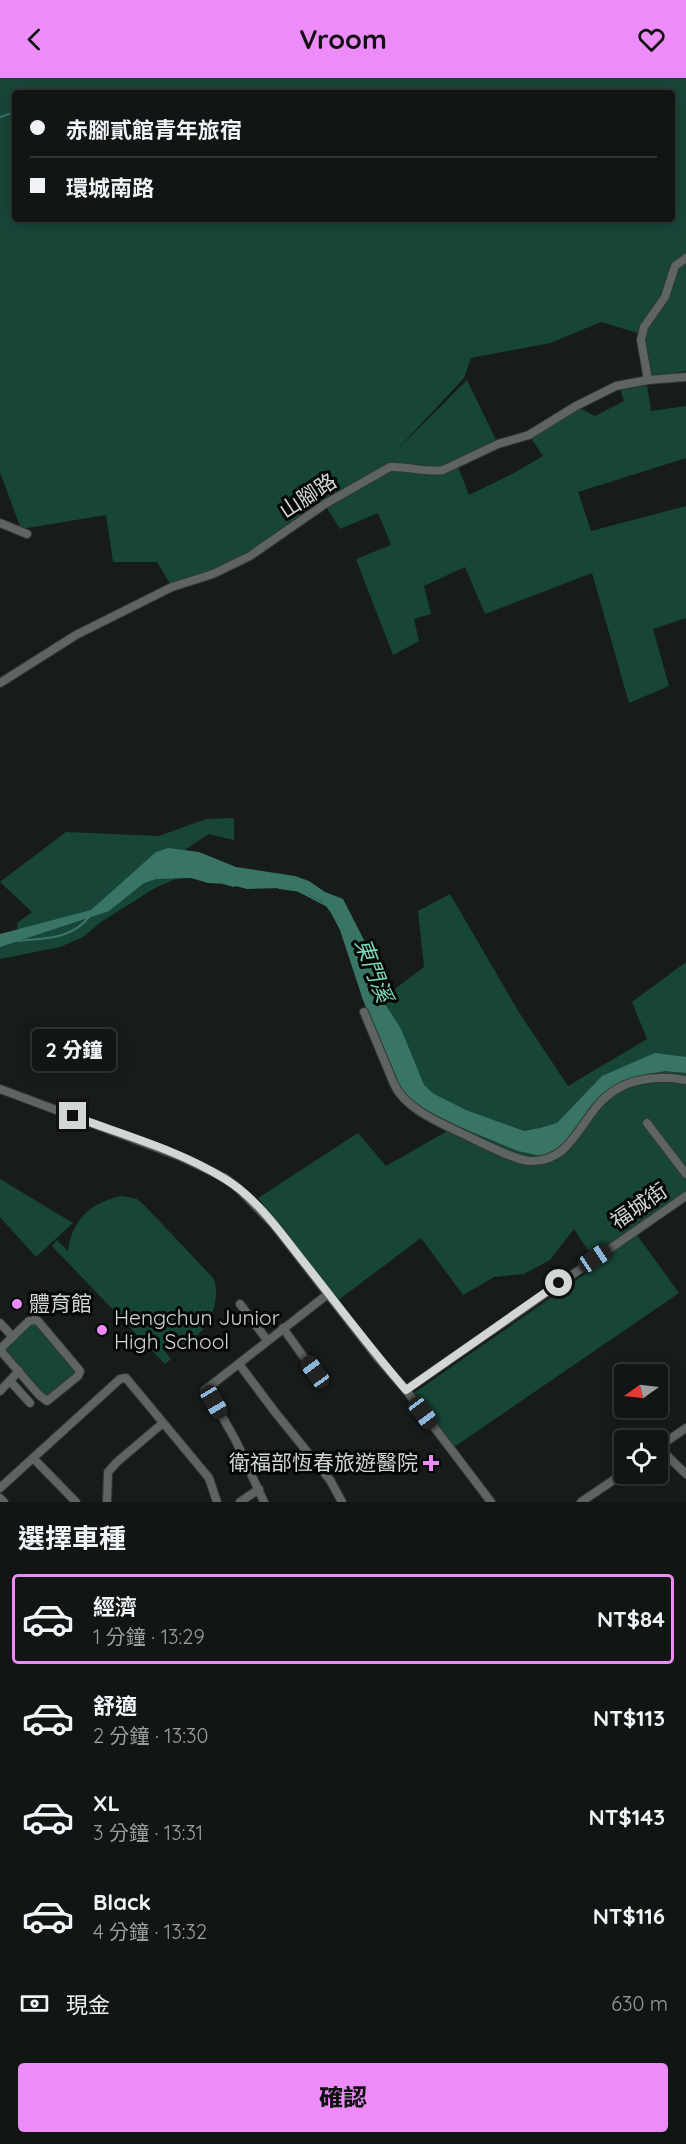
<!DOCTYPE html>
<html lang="zh-TW">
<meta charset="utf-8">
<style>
:root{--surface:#111514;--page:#1e2222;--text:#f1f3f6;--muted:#9c9fa0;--line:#303434;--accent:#ed8cf9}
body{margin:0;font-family:Quicksand,"Noto Sans TC",sans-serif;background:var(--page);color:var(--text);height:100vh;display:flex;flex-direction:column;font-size:22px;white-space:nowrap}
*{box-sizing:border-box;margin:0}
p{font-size:20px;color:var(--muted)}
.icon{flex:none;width:33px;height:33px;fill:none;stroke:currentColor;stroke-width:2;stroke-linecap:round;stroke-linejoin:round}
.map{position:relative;height:1424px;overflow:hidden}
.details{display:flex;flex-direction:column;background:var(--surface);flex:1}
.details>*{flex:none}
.hud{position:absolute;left:12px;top:12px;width:663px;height:132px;border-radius:6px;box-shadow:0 3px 15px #0003,0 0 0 2px var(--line);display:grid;align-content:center;height:132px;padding:0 18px;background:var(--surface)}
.needle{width:39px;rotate:256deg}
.fabs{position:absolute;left:614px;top:1286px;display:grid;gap:12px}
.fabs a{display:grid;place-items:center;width:54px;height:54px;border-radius:6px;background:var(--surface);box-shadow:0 3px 15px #0003,0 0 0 2px var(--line);font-size:30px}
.end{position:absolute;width:27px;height:27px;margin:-14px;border:8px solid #d2d6d5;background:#111;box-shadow:0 0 0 3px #111}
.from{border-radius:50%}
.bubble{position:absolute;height:42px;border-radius:6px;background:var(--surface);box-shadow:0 3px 15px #0003,0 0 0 2px var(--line);font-size:20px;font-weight:800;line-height:42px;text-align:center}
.car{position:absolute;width:18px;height:36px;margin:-18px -9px;border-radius:8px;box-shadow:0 0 4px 2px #0007;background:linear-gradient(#222 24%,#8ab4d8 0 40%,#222 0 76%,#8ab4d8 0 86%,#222 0)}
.hud b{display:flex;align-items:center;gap:21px;height:57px;font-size:22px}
.hud b+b{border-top:2px solid var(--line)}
.hud i{width:15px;height:15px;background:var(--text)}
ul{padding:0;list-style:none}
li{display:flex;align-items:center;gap:18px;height:90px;margin:0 12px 9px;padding:0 6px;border:3px solid transparent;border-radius:6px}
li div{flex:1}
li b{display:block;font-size:22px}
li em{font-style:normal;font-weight:800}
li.on{border-color:var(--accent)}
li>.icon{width:54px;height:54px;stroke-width:1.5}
h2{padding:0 18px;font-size:27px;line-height:72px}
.pay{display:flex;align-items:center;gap:15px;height:66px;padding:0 18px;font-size:22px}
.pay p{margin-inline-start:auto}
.primary-button{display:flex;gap:12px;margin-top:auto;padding:12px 18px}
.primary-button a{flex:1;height:69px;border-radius:6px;background:var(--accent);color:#111;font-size:24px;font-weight:800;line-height:69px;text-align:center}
header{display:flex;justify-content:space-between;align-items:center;height:78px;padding:0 18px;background:var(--accent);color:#111;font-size:27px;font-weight:800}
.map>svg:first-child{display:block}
.green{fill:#174639;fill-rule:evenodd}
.water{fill:#387564}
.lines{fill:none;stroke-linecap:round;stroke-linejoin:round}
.stream{stroke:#387564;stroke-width:2}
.minor-casing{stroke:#313534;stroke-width:10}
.minor{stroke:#5e6462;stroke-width:8}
.route{stroke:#d2d6d5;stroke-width:8}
.poi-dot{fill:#ed8cf9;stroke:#050606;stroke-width:2}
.labels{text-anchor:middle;stroke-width:6;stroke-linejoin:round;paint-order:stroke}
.street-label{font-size:21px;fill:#d2d6d5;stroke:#050606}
.poi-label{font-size:21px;fill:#d2d6d5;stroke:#050606;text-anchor:start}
.water-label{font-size:22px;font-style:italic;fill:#7bdabe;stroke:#050606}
</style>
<header><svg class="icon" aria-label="back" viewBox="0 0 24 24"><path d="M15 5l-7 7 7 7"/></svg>Vroom<svg class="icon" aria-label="heart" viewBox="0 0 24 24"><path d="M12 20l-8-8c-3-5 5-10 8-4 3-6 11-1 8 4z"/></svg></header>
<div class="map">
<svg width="686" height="1424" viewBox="0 0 686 1424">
<rect width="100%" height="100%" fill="#171c1b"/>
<!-- green -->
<g class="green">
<path d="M 0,0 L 686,0 L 686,293 L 650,299 L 641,256 L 601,244 L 550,265 L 471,280 L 464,300 L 394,375 L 467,302 L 498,366 L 457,386 L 469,417 L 512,396 L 543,378 L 529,357 L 576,328 L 595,338 L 624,323 L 620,310 L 647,307 L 651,333 L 686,328 L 686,380 L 578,414 L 591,453 L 686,428 L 686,540 L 653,551 L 669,608 L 629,625 L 592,495 L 485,536 L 465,489 L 424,508 L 431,536 L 414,541 L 419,563 L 393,577 L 356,481 L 391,467 L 378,435 L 340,451 L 325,427 L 250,478 L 172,509 L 157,484 L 113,484 L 106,437 L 21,451 L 0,394 ZM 15,15 L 672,15 L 672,141 L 15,141 Z"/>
<polygon points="234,740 234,762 209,756 175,778 180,799 155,810 101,844 83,859 60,869 0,881 0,864 19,863 17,845 32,834 0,804 66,754 159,758 206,741"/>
<polygon points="450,816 520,936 568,1008 647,961 632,924 686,884 686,1118 634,1153 679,1215 451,1371 411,1317 598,1187 574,1151 550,1182 524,1196 494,1199 463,1217 421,1160 337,1223 258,1120 358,1055 386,1088 465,1043 433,1029 371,929 424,889 418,833"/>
<polygon points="0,1101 73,1145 36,1179 0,1139"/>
<path d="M 122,1118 L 137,1121 L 145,1128 L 214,1201 C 224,1232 197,1274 162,1270 L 171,1281 L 165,1286 L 52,1168 L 57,1162 L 68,1173 C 72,1141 92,1124 122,1118 Z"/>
<polygon points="36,1245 77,1294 46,1319 4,1270 30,1246"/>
</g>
<!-- water -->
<polygon class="water" points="168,770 199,774 236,789 295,798 309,803 325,814 343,821 364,862 382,921 401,951 424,1007 434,1016 466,1032 524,1053 540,1050 557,1045 602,998 655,975 686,979 686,995 665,993 649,996 618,1008 569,1063 551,1075 541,1078 518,1073 436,1039 411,1024 396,1002 363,922 340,852 331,835 323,824 307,816 283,810 247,811 228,806 208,805 191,800 156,801 144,805 109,833 0,869 0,856 91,832 156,774"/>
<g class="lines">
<!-- stream -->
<g class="stream">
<polyline points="0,39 15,34"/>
<polyline points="223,805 234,808"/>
<polyline points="279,810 294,812"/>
<polyline points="299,813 326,827"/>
<path d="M 18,863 C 45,860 70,862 89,839"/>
</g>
<!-- minor casing -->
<g class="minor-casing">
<g id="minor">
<polyline points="648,302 641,262 644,249 665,219 675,188 686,180"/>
<polyline points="0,445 27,456"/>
<path d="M 0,605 L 76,557 L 172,509 L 213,496 L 250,478 L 325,426 L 390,389 C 408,388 425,395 443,392 L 498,366 L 529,357 L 576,328 L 616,308 L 648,302 L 686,299"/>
<path d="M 364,934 L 394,1006 C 405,1030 436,1043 459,1054 C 476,1062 515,1083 531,1083 C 567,1084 578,1050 598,1027 C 620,1001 654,996 686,1002"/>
<polyline points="0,1011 179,1078 225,1100 239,1111 274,1147 377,1279 406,1312 491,1424"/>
<polyline points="647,1045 686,1096"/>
<polyline points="240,1226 267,1262"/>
<polyline points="0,1245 13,1259"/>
<polyline points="283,1250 315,1295"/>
<polyline points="0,1271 29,1243 34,1242 38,1243 80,1293 78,1298 47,1323 39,1317 0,1272"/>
<polyline points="239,1286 275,1334 330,1402 342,1424"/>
<polyline points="10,1303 30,1325"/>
<polyline points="406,1312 686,1118"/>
<polyline points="0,1313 19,1293"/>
<polyline points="658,1369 686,1396"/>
<polyline points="657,1370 686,1350"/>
<polyline points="33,1380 120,1301 126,1300 209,1400 217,1424"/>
<polyline points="0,1410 33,1380 76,1424"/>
<polyline points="0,1420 4,1424"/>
<polyline points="107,1424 108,1394 117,1384 163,1345"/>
<polyline points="240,1424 259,1411"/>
<polyline points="264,1424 236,1363 214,1324 206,1316 205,1312 328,1216"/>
<polyline points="581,1424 624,1395"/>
</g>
</g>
<!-- minor -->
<use href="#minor" class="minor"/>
</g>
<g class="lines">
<!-- route -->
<path class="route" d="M 73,1038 C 123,1057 179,1072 225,1101 C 257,1120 280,1154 303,1183 C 337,1226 370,1270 406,1312 L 559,1205"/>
</g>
<!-- markers -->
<g class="poi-dot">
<circle cx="17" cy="1226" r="6"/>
<circle cx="102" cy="1252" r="6"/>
<path d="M428 1376h6v6h6v6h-6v6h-6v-6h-6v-6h6z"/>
</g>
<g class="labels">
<!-- street labels -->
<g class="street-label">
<text transform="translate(308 418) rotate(-33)" y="7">山腳路</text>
<text transform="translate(639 1128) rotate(-34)" y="7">福城街</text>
</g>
<!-- poi labels -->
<g class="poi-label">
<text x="29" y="1233">體育館</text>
<text x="114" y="1247">Hengchun Junior<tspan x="114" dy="24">High School</tspan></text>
<text x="418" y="1392" text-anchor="end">衛福部恆春旅遊醫院</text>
</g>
<!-- water labels -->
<g class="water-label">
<text transform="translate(374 892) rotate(69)" y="8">東門溪</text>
</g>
</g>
</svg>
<div class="fabs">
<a><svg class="needle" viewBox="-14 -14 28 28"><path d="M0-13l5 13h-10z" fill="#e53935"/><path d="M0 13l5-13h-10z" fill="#9c9fa0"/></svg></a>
<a><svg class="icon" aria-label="locate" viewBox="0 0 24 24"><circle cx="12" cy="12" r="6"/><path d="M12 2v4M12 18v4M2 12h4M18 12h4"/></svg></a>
</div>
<i class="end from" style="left:559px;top:1205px"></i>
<i class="end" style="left:73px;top:1038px"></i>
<div class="bubble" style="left:32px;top:951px;width:84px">2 分鐘</div>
<i class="car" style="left:595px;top:1180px;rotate:56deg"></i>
<i class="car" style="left:315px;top:1294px;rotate:324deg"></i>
<i class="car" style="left:214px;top:1324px;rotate:150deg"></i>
<i class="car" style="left:423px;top:1335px;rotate:143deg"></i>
<div class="hud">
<b><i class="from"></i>赤腳貳館青年旅宿</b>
<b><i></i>環城南路</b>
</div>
</div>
<section class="details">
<h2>選擇車種</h2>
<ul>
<li class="on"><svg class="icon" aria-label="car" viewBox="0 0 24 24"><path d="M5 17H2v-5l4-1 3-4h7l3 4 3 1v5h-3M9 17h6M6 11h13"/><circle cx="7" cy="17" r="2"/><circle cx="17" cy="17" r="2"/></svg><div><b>經濟</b><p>1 分鐘 · 13:29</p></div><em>NT$84</em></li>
<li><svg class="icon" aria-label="car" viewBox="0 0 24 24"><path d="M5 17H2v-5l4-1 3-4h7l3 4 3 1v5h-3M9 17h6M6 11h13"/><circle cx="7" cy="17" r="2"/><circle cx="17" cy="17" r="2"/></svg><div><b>舒適</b><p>2 分鐘 · 13:30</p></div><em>NT$113</em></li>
<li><svg class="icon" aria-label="car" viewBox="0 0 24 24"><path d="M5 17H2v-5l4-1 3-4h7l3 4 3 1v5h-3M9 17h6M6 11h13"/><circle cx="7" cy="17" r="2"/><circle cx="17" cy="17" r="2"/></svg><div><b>XL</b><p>3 分鐘 · 13:31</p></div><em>NT$143</em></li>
<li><svg class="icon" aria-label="car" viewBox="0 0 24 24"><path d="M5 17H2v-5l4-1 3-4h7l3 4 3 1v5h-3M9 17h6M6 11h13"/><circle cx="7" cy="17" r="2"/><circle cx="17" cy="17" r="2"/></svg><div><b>Black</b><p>4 分鐘 · 13:32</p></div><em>NT$116</em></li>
</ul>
<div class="pay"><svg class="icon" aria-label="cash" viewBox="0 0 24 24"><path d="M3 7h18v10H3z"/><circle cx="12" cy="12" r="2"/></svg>現金<p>630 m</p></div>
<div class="primary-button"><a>確認</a></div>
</section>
